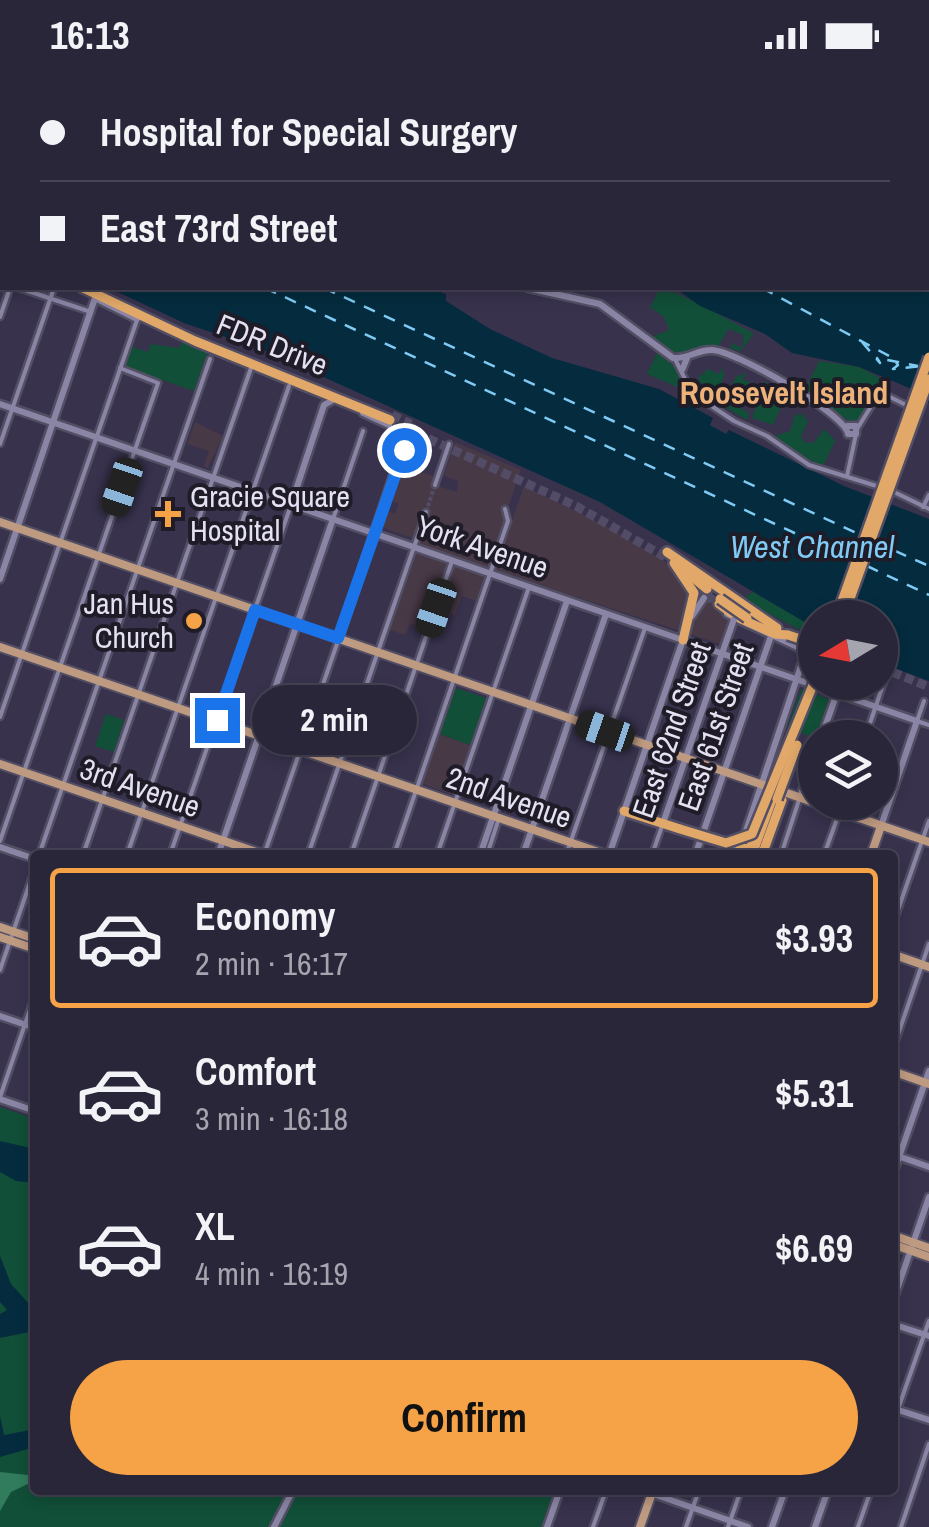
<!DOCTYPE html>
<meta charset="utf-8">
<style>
:root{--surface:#2a263a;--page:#322e42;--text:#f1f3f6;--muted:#a5a5af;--line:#464354;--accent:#f6a247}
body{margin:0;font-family:"Archivo Narrow",sans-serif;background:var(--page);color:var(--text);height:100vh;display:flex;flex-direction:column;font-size:38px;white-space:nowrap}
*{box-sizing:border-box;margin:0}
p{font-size:32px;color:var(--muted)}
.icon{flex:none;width:55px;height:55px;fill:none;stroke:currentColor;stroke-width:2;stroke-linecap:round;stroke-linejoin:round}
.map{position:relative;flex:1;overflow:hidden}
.sheet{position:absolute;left:30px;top:780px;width:868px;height:645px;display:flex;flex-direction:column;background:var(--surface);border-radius:10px;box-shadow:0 5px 15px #0003,0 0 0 2px var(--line)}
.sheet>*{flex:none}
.hud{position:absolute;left:0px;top:0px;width:930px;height:220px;box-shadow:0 5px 15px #0003,0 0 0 2px var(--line);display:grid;align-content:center;height:220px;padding:0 40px;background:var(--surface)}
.needle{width:65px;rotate:260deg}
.controls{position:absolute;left:798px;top:530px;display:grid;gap:20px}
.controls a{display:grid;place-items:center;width:100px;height:100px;border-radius:50%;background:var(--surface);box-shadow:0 5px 15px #0003,0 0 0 2px var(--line);font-size:50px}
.end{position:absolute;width:45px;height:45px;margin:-22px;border:12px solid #1a73e8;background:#fff;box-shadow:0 0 0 5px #fff}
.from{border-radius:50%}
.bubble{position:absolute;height:70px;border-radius:35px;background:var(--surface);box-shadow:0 5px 15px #0003,0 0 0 2px var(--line);font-size:32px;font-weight:700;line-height:70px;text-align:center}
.car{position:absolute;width:30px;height:60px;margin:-30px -15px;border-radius:12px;box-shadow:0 0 8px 2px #0007;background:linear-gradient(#222 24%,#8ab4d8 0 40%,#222 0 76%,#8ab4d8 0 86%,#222 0)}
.hud b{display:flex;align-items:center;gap:35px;height:95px;font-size:38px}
.hud b+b{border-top:2px solid var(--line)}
.hud i{width:25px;height:25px;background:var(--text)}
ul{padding:18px 0 0;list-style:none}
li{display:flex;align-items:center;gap:30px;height:140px;margin:0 20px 15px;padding:0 20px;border:5px solid transparent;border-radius:10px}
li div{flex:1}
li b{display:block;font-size:38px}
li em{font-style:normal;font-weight:700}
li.active{border-color:var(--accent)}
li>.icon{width:90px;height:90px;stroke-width:1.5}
.action{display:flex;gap:20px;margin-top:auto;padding:20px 40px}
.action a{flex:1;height:115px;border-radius:60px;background:var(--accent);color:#111;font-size:40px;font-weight:700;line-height:115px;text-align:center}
.status{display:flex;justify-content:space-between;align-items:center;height:70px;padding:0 50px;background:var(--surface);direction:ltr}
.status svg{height:28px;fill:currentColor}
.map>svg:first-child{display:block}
.education{fill:#483947}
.green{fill:#114f38}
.forest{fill:#307c5d}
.water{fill:#042c3e}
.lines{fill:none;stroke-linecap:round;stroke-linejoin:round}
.ferry{stroke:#7fcbf5;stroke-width:2.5;stroke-dasharray:12 10;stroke-linecap:butt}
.street-tunnel{stroke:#524c66;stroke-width:4;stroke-dasharray:4 2;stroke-linecap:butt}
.secondary-tunnel{stroke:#524c66;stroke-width:6;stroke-dasharray:6 3;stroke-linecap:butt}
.highway-tunnel{stroke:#524c66;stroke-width:9;stroke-dasharray:9 4.5;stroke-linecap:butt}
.street-casing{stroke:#524e64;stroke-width:9}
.secondary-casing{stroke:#524e64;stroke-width:11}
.primary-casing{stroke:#524e64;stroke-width:12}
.highway-casing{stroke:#524e64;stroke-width:14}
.street{stroke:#8a85a4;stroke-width:4}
.secondary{stroke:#8a85a4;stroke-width:6}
.primary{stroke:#be9a81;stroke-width:8}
.highway{stroke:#e1a869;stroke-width:9}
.highway-bridge-casing{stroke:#524e64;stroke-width:14;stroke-linecap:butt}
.highway-bridge{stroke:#e1a869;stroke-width:9}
.route{stroke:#1a73e8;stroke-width:12}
.poi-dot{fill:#f6a247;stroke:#1f1c28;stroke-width:4}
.labels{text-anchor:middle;stroke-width:8;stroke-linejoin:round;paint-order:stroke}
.street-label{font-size:30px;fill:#e4e1f2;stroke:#1f1c28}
.poi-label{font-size:30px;fill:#e4e1f2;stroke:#1f1c28;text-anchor:start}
.neighbourhood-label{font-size:32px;font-weight:bold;fill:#edb279;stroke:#1f1c28}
.water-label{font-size:32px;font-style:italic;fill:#7fcbf5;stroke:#1f1c28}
</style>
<div class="status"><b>16:13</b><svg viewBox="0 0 49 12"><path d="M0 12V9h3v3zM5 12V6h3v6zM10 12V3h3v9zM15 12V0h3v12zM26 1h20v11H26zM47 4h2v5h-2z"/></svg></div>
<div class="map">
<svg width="929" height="1457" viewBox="0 0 929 1457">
<rect width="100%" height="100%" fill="#38324d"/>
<!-- education -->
<g class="education">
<polygon points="195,352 223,366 208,398 204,396 209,381 187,374"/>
<polygon points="455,372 521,400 476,531 462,526 455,545 441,540 453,501 446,496 425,559 410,554 405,565 390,560 421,471 384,458 384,452 387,442 395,443 399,434 392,431 404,396 433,406 432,414 457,422 458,411 444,406"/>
<polygon points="524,416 610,458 675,498 728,550 720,574 495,500"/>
<polygon points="439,664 470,675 453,725 423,714"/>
</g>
<!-- green -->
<g class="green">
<path d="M 660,218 C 671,217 737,255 754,263 L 741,281 L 731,279 L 732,273 L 742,278 L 744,265 L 728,259 L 719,276 L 675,283 L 651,267 L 669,260 L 664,247 L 650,237 Z"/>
<polygon points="182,272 208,281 194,321 125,297 132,277 148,282 151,274 179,278"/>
<polygon points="657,283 676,298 682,319 647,304"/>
<polygon points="819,291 859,297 891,314 873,322 861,350 849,351 805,320"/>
<polygon points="722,297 724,306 718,323 725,326 737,306 746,303 743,310 750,312 745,334 740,337 749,344 747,350 695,320 702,314 698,308 708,299 719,304"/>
<polygon points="765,312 787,323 773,355 752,348"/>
<polygon points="802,344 808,351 801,366 804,372 813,373 825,359 835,371 823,396 785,378 775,366 790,361 795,345"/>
<polygon points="753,522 807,553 802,561 749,533 746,526"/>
<polygon points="456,618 486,628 470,675 440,664"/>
<polygon points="801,619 829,629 815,668 787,658"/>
<polygon points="106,644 124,650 114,682 95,676"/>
<polygon points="0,1037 35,1049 35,1420 554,1420 541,1457 0,1457"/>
</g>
<!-- forest -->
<polygon class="forest" points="0,1402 28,1405 34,1411 11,1422 0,1441"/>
<!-- water -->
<g class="water">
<polygon points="170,0 424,0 432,2 175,2"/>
<polygon points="929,197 929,333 914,320 859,297 792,283 765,264 700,236 675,218 928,218"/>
<polygon points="109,218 428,218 446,224 446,231 490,259 552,288 659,319 713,348 710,355 726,364 729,360 844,416 929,449 929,611 880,593 880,548 815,548 815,558 600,432 266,281 184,253"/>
<polygon points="0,1071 35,1079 35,1113 16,1111 0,1102"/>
<polygon points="0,1186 11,1214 32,1237 29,1262 0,1268 0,1244 7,1240 0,1232"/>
<polygon points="0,1346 4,1365 30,1360 35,1364 35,1377 0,1387"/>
</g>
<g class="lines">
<!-- ferry -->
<g class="ferry">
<polyline points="275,0 281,2"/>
<polyline points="0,65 2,66"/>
<polyline points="0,95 2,96"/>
<polyline points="265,218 855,491"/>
<polyline points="324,218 863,466"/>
<polyline points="762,218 891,287 898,295 893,299 922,296"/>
<polyline points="862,272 880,293 877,288 918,296"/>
<polyline points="875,472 929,496"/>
<polyline points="867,496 929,525"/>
</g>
<!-- street-tunnel -->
<polyline class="street-tunnel" points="426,442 435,415"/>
<!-- secondary-tunnel -->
<polyline class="secondary-tunnel" points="389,355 407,364"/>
<!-- highway-tunnel -->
<g class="highway-tunnel">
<polyline points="0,172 2,174"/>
<polyline points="392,345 411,354"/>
<polyline points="416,363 576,436 665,487"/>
<polyline points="706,525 719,534"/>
<polyline points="880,597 929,617"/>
</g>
<!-- street casing -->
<g class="street-casing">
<g id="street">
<polyline points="911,0 916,2"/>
<polyline points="146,2 148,0"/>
<polyline points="491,2 492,0"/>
<polyline points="504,2 505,0"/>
<polyline points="792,2 794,0"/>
<polyline points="897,2 898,0"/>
<polyline points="928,8 929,9"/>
<polyline points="0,211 2,212"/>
<polyline points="19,218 91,242"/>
<polyline points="0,247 10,218"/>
<polyline points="675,289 692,323 734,351 767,366 809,395 883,418"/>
<polyline points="857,359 880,322 910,337"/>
<polyline points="0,374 54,218"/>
<polyline points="847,406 856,364"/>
<polyline points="435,415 449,374"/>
<polyline points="892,421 929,439"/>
<polyline points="923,437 929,425"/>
<polyline points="333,449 363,361"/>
<polyline points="837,623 840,612"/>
<polyline points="924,631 917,651 929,655"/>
<polyline points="0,647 137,250"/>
<polyline points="865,668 886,606 880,601"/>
<polyline points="0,771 158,313 120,298"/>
<polyline points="39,785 210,289"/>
<polyline points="83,785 251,298"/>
<polyline points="127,785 289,316"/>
<polyline points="170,785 291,435"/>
<polyline points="264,785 339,568"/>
<polyline points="308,785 426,442"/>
<polyline points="351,785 452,491"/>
<polyline points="394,785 508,451 505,439"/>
<polyline points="437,785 529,517"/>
<polyline points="487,785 499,748"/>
<polyline points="566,785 645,558"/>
<polyline points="652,785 662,756"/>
<polyline points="781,785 800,727"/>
<polyline points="824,785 843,732"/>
<polyline points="892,857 929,751"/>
<polyline points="0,900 35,798"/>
<polyline points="892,982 929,874"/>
<polyline points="0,1027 35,925"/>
<polyline points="892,1356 929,1251"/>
<polyline points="593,1457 606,1420"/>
<polyline points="686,1457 699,1420"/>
<polyline points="728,1457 741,1420"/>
<polyline points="858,1457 871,1420"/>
<polyline points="901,1457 929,1374"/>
</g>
</g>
<!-- secondary casing -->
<g class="secondary-casing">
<g id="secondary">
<polyline points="163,0 166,2"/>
<polyline points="743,0 748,2"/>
<polyline points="497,2 498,0"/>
<polyline points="928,103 929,103"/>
<path d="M 528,218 L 600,234 L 673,288 C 688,289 697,280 711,280 C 733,279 846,344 848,364 L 856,364 L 856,356 L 847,356"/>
<polyline points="682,300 687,288"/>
<polyline points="0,334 917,651 881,756"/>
<polyline points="363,343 389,355"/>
<polyline points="291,435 324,335 333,330"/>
<polyline points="0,509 95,228 137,249"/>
<polyline points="727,544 806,581 740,779 730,776"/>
<polyline points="692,546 704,528"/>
<polyline points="339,568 407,364"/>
<polyline points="821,668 837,623"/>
<polyline points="800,727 815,686"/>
<polyline points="663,753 734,549"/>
<polyline points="703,763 771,566"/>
<polyline points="0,777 35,789"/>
<polyline points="218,785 333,449"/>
<polyline points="480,785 567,531"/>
<polyline points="523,785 606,544"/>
<polyline points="609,785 684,567"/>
<polyline points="695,785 701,769"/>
<polyline points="0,946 35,958"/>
<polyline points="0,1029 35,1041"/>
<polyline points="892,1084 929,1097"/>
<polyline points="892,1107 929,1001"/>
<polyline points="892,1234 929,1127"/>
<polyline points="892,1254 929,1266"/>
<polyline points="892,1338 929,1350"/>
<polyline points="642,1420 748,1457"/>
<polyline points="274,1457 293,1420"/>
<polyline points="547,1457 560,1420"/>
<polyline points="772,1457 785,1420"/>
<polyline points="815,1457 828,1420"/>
</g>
</g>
<!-- primary casing -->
<g class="primary-casing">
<g id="primary">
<polyline points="0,452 929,772"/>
<polyline points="0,577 607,785"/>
<polyline points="0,694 265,785"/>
<polyline points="871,785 881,756"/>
<polyline points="0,857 35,869"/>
<polyline points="0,867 35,879"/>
<polyline points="892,884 929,897"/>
<polyline points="892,1001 929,1014"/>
<polyline points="892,1165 929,1178"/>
<polyline points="892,1174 929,1187"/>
<polyline points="640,1457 653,1420"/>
</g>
</g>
<!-- highway casing -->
<g class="highway-casing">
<g id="highway">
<polyline points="0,167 2,168"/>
<polyline points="83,218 195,271 390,350"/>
<polyline points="409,359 416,363"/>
<polyline points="667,482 777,558"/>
<polyline points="674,493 694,523 683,570"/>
<polyline points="684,500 707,519"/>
<polyline points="719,534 731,543"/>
<polyline points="741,549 775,564 788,565"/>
<polyline points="624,741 680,759"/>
<polyline points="740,779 750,778 759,757"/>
<polyline points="752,785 773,727"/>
<polyline points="762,785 782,730"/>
</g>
</g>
<!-- street -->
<use href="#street" class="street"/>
<!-- secondary -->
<use href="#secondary" class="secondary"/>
<!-- primary -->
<use href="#primary" class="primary"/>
<!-- highway -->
<use href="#highway" class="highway"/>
<!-- highway-bridge casing -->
<g class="highway-bridge-casing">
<g id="highway-bridge">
<polyline points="720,529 747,548"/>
<polyline points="836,548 929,287"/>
<polyline points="843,548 929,309"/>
<polyline points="788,565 815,574"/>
<polyline points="777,729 797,675"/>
<polyline points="680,759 726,773 752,764 815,610"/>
</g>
</g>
<!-- highway-bridge -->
<use href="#highway-bridge" class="highway-bridge"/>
</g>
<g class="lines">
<!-- route -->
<polyline class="route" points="217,650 255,540 338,568 404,380"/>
</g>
<!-- markers -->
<g class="poi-dot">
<path d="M163 429h10v10h10v10h-10v10h-10v-10h-10v-10h10z"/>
<circle cx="194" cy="551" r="10"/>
</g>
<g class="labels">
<!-- street labels -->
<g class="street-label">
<text transform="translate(272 275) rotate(22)" y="10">FDR Drive</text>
<text transform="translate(482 477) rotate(19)" y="10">York Avenue</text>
<text transform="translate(716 657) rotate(-71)" y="10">East 61st Street</text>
<text transform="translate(672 660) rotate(-71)" y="10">East 62nd Street</text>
<text transform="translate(140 718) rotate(19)" y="10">3rd Avenue</text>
<text transform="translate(509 728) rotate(19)" y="10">2nd Avenue</text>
</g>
<!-- poi labels -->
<g class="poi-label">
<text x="190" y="437">Gracie Square<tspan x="190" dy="34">Hospital</tspan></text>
<text x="174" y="544" text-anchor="end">Jan Hus<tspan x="174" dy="34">Church</tspan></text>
</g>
<!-- neighbourhood labels -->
<g class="neighbourhood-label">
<text x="784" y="334">Roosevelt Island</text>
</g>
<!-- water labels -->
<g class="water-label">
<text x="812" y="488">West Channel</text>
</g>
</g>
</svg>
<div class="controls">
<a><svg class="needle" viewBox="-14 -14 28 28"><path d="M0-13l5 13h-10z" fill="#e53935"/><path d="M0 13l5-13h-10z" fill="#a5a5af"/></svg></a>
<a><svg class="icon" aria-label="layers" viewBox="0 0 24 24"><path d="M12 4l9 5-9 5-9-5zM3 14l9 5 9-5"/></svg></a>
</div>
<i class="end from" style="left:404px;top:380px"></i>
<i class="end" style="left:217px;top:650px"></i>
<div class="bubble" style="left:252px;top:615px;width:165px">2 min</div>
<i class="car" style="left:122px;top:417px;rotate:199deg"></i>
<i class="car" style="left:436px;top:538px;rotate:199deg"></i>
<i class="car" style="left:605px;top:661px;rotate:289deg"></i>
<div class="hud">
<b><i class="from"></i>Hospital for Special Surgery</b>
<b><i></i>East 73rd Street</b>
</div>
<section class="sheet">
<ul>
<li class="active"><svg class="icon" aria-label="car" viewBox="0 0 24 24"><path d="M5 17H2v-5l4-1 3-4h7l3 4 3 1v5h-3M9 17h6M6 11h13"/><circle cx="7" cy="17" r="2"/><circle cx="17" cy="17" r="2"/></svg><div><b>Economy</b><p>2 min · 16:17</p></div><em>$3.93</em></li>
<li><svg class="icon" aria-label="car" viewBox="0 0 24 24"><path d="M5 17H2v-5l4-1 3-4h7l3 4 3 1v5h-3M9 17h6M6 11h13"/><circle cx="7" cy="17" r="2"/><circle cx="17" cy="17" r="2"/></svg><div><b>Comfort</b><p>3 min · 16:18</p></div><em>$5.31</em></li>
<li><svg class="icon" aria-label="car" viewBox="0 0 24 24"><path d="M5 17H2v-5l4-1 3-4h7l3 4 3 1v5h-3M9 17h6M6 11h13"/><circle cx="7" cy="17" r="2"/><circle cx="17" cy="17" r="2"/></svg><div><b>XL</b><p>4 min · 16:19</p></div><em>$6.69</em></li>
</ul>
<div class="action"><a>Confirm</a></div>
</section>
</div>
